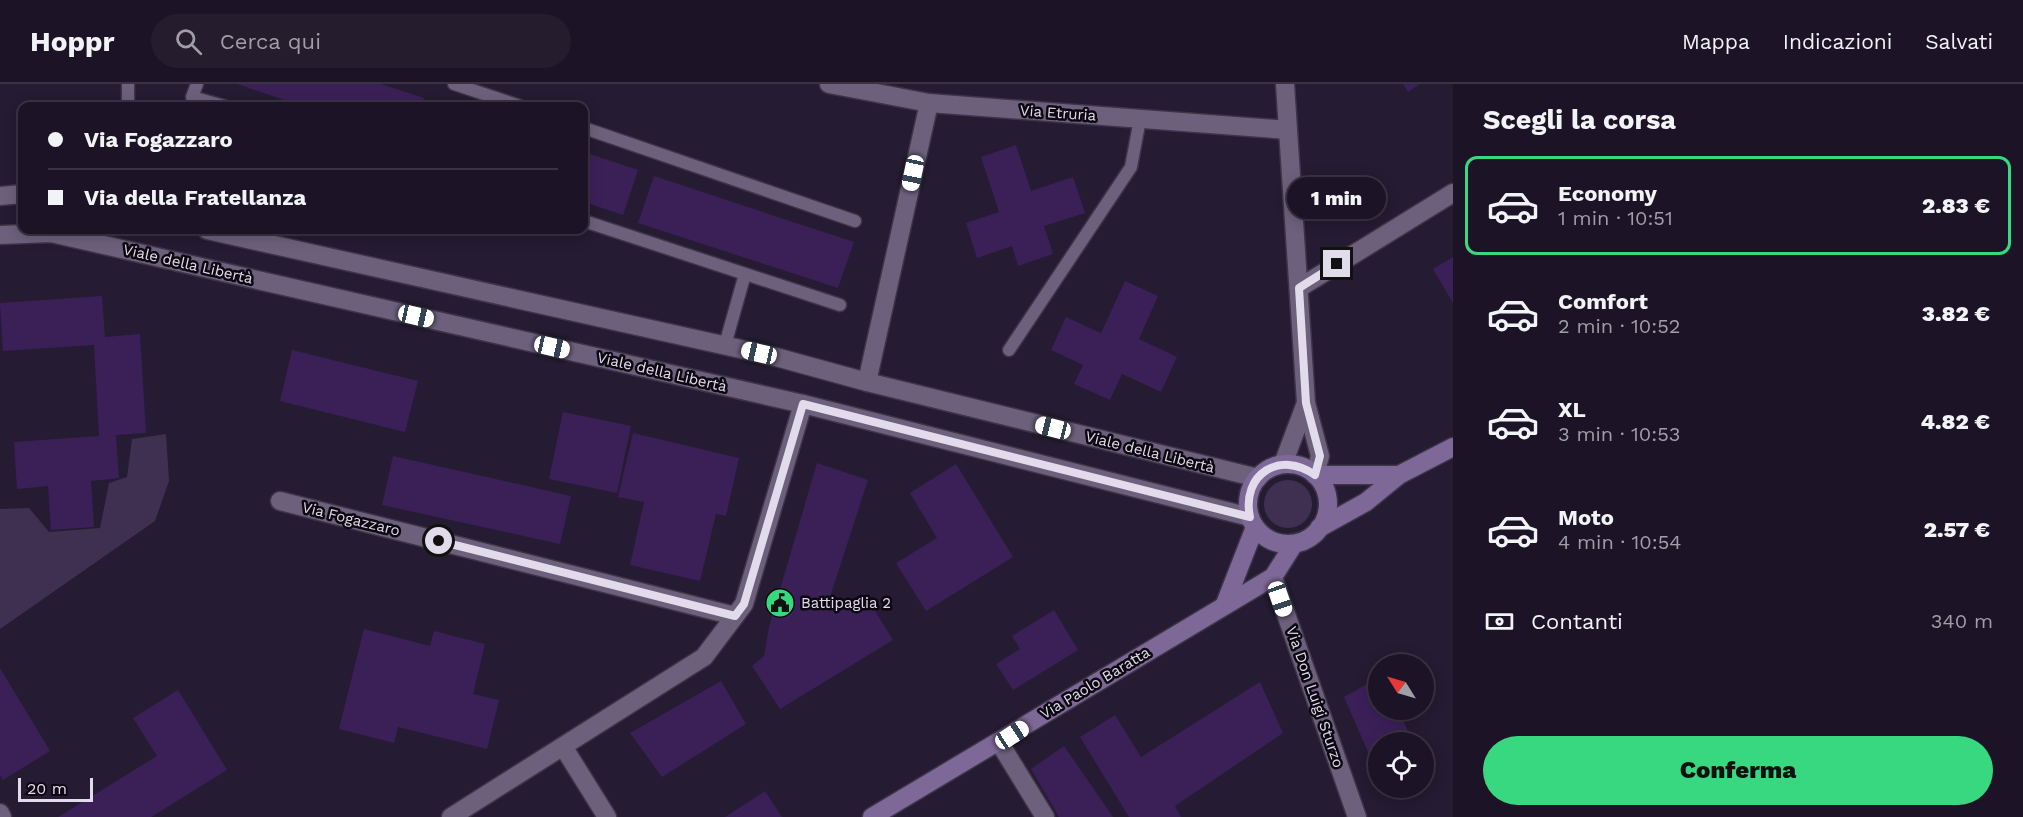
<!DOCTYPE html>
<html lang="it">
<meta charset="utf-8">
<style>
:root{--surface:#1c1426;--page:#251d2e;--text:#f1f3f6;--muted:#a09ea7;--line:#3a3343;--accent:#38d880}
body{margin:0;font-family:"Work Sans",sans-serif;background:var(--page);color:var(--text);height:100vh;display:flex;flex-direction:column;font-size:22px;white-space:nowrap}
*{box-sizing:border-box;margin:0}
p{font-size:20px;color:var(--muted)}
.icon{flex:none;width:33px;height:33px;fill:none;stroke:currentColor;stroke-width:2;stroke-linecap:round;stroke-linejoin:round}
.map{position:relative;flex:1;overflow:hidden}
.panel{display:flex;flex-direction:column;background:var(--surface);width:570px}
.panel>*{flex:none}
.hud{position:absolute;left:18px;top:18px;width:570px;height:132px;border-radius:12px;box-shadow:0 3px 15px #0003,0 0 0 2px var(--line);display:grid;align-content:center;height:132px;padding:0 30px;background:var(--surface)}
.needle{width:39px;rotate:307deg}
.fabs{position:absolute;left:1368px;top:570px;display:grid;gap:12px}
.fabs a{display:grid;place-items:center;width:66px;height:66px;border-radius:50%;background:var(--surface);box-shadow:0 3px 15px #0003,0 0 0 2px var(--line);font-size:30px}
.scale{position:absolute;left:18px;bottom:15px;width:75px;box-sizing:border-box;padding-left:6px;border:3px solid #e2dbeb;border-top:0;font-size:16px;line-height:21px;white-space:nowrap;color:#e2dbeb;-webkit-text-stroke:4px #0c0812;paint-order:stroke}
.end{position:absolute;width:27px;height:27px;margin:-14px;border:8px solid #e2dbeb;background:#111;box-shadow:0 0 0 3px #111}
.from{border-radius:50%}
.bubble{position:absolute;height:42px;border-radius:21px;background:var(--surface);box-shadow:0 3px 15px #0003,0 0 0 2px var(--line);font-size:20px;font-weight:800;line-height:42px;text-align:center}
.car{position:absolute;width:18px;height:36px;margin:-18px -9px;border-radius:8px;box-shadow:0 0 4px 2px #0007;background:linear-gradient(#fff 24%,#345 0 40%,#fff 0 76%,#345 0 86%,#fff 0)}
.hud b{display:flex;align-items:center;gap:21px;height:57px;font-size:22px}
.hud b+b{border-top:2px solid var(--line)}
.hud i{width:15px;height:15px;background:var(--text)}
ul{padding:0;list-style:none}
li{display:flex;align-items:center;gap:18px;height:99px;margin:0 12px 9px;padding:0 18px;border:3px solid transparent;border-radius:12px}
li div{flex:1}
li b{display:block;font-size:22px}
li em{font-style:normal;font-weight:800}
li.selected{border-color:var(--accent)}
li>.icon{width:54px;height:54px;stroke-width:1.5}
h2{padding:0 30px;font-size:27px;line-height:72px}
.pay{display:flex;align-items:center;gap:15px;height:66px;padding:0 30px;font-size:22px}
.pay p{margin-inline-start:auto}
.action{display:flex;gap:12px;margin-top:auto;padding:12px 30px}
.action a{flex:1;height:69px;border-radius:36px;background:var(--accent);color:#111;font-size:24px;font-weight:800;line-height:69px;text-align:center}
header{display:flex;align-items:center;gap:36px;box-sizing:border-box;height:84px;padding:0 30px;background:var(--surface);border-bottom:2px solid var(--line)}
header strong{font-size:28px}
nav{display:flex;gap:33px;margin-inline-start:auto;font-size:21px}
.search{width:420px;height:54px;background:var(--page);display:flex;align-items:center;gap:15px;box-sizing:border-box;padding:0 21px;border-radius:33px;color:var(--muted);font-size:22px}
main{display:flex;flex:1;min-height:0}
.map>svg:first-child{display:block}
.green{fill:#3f3052}
.building{fill:#3b2058}
.lines{fill:none;stroke-linecap:round;stroke-linejoin:round}
.service-casing{stroke:#3d3447;stroke-width:15}
.minor-casing{stroke:#3d3447;stroke-width:21}
.tertiary-casing{stroke:#3d3447;stroke-width:21}
.secondary-casing{stroke:#3d3447;stroke-width:21}
.service{stroke:#6c607c;stroke-width:12}
.minor{stroke:#6c607c;stroke-width:18}
.tertiary{stroke:#6c607c;stroke-width:18}
.secondary{stroke:#7e6898;stroke-width:18}
.route{stroke:#e2dbeb;stroke-width:8}
.labels{text-anchor:middle;stroke-width:5;stroke-linejoin:round;paint-order:stroke}
.street-label{font-size:15px;fill:#e2dbeb;stroke:#0c0812}
.poi-label{font-size:15px;fill:#e2dbeb;stroke:#0c0812;text-anchor:start}
</style>
<header>
<strong>Hoppr</strong>
<div class="search"><svg class="icon" aria-label="search" viewBox="0 0 24 24"><circle cx="10" cy="10" r="6"/><path d="M15 15l6 6"/></svg>Cerca qui</div>
<nav><a>Mappa</a><a>Indicazioni</a><a>Salvati</a></nav>
</header>
<main>
<div class="map">
<svg width="1453" height="733" viewBox="0 0 1453 733">
<rect width="100%" height="100%" fill="#251b32"/>
<!-- green -->
<g class="green">
<polygon points="166,350 169,397 155,437 0,545 0,425 29,424 49,448 100,444 109,399 127,393 132,355"/>
<circle cx="1288" cy="420" r="24"/>
</g>
<!-- building -->
<g class="building">
<polygon points="237,0 381,0 424,14 421,22 302,22"/>
<polygon points="1403,0 1420,0 1408,8"/>
<polygon points="1016,61 1031,107 1073,93 1085,129 1044,142 1053,170 1018,182 1012,162 977,174 966,139 999,128 981,73"/>
<polygon points="584,68 638,86 623,131 584,118"/>
<polygon points="654,92 854,158 838,204 638,139"/>
<polygon points="1453,173 1453,219 1433,185"/>
<polygon points="1125,197 1158,212 1139,255 1177,273 1161,308 1122,290 1110,316 1074,300 1083,281 1051,266 1066,233 1101,249"/>
<polygon points="102,212 105,253 140,250 146,349 116,351 119,394 91,397 94,443 51,446 48,402 17,405 14,358 99,352 94,261 3,267 0,219"/>
<polygon points="292,266 418,297 405,348 280,317"/>
<polygon points="563,328 631,342 617,409 549,395"/>
<polygon points="633,349 739,374 726,432 716,430 700,497 630,481 644,418 618,413"/>
<polygon points="393,372 571,412 560,460 382,421"/>
<polygon points="817,379 868,396 831,510 838,525 864,509 893,556 780,625 752,582 764,572 769,543"/>
<polygon points="956,380 1013,473 926,527 896,479 937,454 910,409"/>
<polygon points="1054,526 1078,566 1013,606 996,580 1020,565 1012,552"/>
<polygon points="364,545 430,562 434,547 485,560 473,610 499,616 487,665 398,643 394,659 339,645"/>
<polygon points="0,584 50,667 3,696 0,691"/>
<polygon points="1378,594 1378,626 1398,626 1413,658 1378,658 1378,691 1344,613"/>
<polygon points="721,597 746,640 662,693 630,649"/>
<polygon points="1260,598 1283,649 1175,722 1181,733 1129,733 1080,653 1115,631 1141,673"/>
<polygon points="178,606 227,686 151,733 58,733 157,672 133,634"/>
<polygon points="1064,662 1113,733 1059,733 1031,685"/>
<polygon points="765,707 782,733 725,733"/>
</g>
<g class="lines">
<!-- service casing -->
<g class="service-casing">
<g id="service">
<polyline points="128,0 128,22"/>
<polyline points="197,0 192,13 224,22"/>
<polyline points="454,0 520,22"/>
<polyline points="584,44 855,137"/>
<polyline points="584,137 840,221"/>
<polyline points="725,261 745,190"/>
<polyline points="1009,266 1131,83 1140,35"/>
</g>
</g>
<!-- minor casing -->
<g class="minor-casing">
<g id="minor">
<polyline points="829,0 929,19 1288,46"/>
<polyline points="1285,0 1306,319 1320,372 1315,391"/>
<polyline points="1299,204 1453,109"/>
<polyline points="867,298 929,19"/>
<polyline points="1283,380 1306,319"/>
<polyline points="280,417 735,532"/>
<polyline points="1273,493 1357,733"/>
<polyline points="999,658 1045,733"/>
<polyline points="564,664 607,733"/>
<polyline points="0,729 2,733"/>
<polyline points="451,733 704,573 744,520 803,320"/>
</g>
</g>
<!-- tertiary casing -->
<g class="tertiary-casing">
<g id="tertiary">
<polyline points="0,112 22,110"/>
<polyline points="207,146 776,273 867,298 1258,394"/>
<polyline points="0,151 51,149 803,320 1250,433"/>
</g>
</g>
<!-- secondary casing -->
<g class="secondary-casing">
<g id="secondary">
<circle cx="1288" cy="420" r="40"/>
<polyline points="1315,391 1399,391"/>
<polyline points="1319,444 1366,418 1399,391 1453,363"/>
<polyline points="1225,520 1255,443"/>
<polyline points="872,733 1273,493 1294,460"/>
</g>
</g>
<!-- service -->
<use href="#service" class="service"/>
<!-- minor -->
<use href="#minor" class="minor"/>
<!-- tertiary -->
<use href="#tertiary" class="tertiary"/>
<!-- secondary -->
<use href="#secondary" class="secondary"/>
</g>
<g class="lines">
<!-- route -->
<path class="route" d="M 439,457 L 735,532 L 744,520 L 803,320 L 1250,433 C 1241,390 1280,366 1315,391 L 1320,372 L 1306,319 L 1299,204 L 1337,180"/>
</g>
<!-- icons -->
<defs>
<g id="civic-disc" transform="scale(1.5)"><circle r="9.5" fill="#38d880" stroke="#0c0812"/><path d="M-.6-6.5H3V-4.5H.6V-3L4-1V1h2V6H-6V1h2V-1L-.6-3ZM-1.2 2.5V6h2.4V2.5Z" fill="#111"/></g>
</defs>
<g fill-rule="evenodd">
<use href="#civic-disc" x="780" y="519"/>
</g>
<g class="labels">
<!-- street labels -->
<g class="street-label">
<text transform="translate(1058 29) rotate(4)" y="5">Via Etruria</text>
<text transform="translate(188 180) rotate(13)" y="5">Viale della Libertà</text>
<text transform="translate(662 288) rotate(13)" y="5">Viale della Libertà</text>
<text transform="translate(1150 368) rotate(14)" y="5">Viale della Libertà</text>
<text transform="translate(351 435) rotate(14)" y="5">Via Fogazzaro</text>
<text transform="translate(1095 599) rotate(-31)" y="5">Via Paolo Baratta</text>
<text transform="translate(1315 613) rotate(71)" y="5">Via Don Luigi Sturzo</text>
</g>
<!-- poi labels -->
<g class="poi-label">
<text x="801" y="524">Battipaglia 2</text>
</g>
</g>
</svg>
<div class="fabs">
<a><svg class="needle" viewBox="-14 -14 28 28"><path d="M0-13l5 13h-10z" fill="#e53935"/><path d="M0 13l5-13h-10z" fill="#a09ea7"/></svg></a>
<a><svg class="icon" aria-label="locate" viewBox="0 0 24 24"><circle cx="12" cy="12" r="6"/><path d="M12 2v4M12 18v4M2 12h4M18 12h4"/></svg></a>
</div>
<div class="scale">20 m</div>
<i class="end from" style="left:439px;top:457px"></i>
<i class="end" style="left:1337px;top:180px"></i>
<div class="bubble" style="left:1287px;top:93px;width:99px">1 min</div>
<i class="car" style="left:913px;top:89px;rotate:192deg"></i>
<i class="car" style="left:416px;top:232px;rotate:103deg"></i>
<i class="car" style="left:552px;top:263px;rotate:103deg"></i>
<i class="car" style="left:759px;top:269px;rotate:283deg"></i>
<i class="car" style="left:1053px;top:344px;rotate:284deg"></i>
<i class="car" style="left:1280px;top:515px;rotate:161deg"></i>
<i class="car" style="left:1012px;top:651px;rotate:57deg"></i>
<div class="hud">
<b><i class="from"></i>Via Fogazzaro</b>
<b><i></i>Via della Fratellanza</b>
</div>
</div>
<section class="panel">
<h2>Scegli la corsa</h2>
<ul>
<li class="selected"><svg class="icon" aria-label="car" viewBox="0 0 24 24"><path d="M5 17H2v-5l4-1 3-4h7l3 4 3 1v5h-3M9 17h6M6 11h13"/><circle cx="7" cy="17" r="2"/><circle cx="17" cy="17" r="2"/></svg><div><b>Economy</b><p>1 min · 10:51</p></div><em>2.83 €</em></li>
<li><svg class="icon" aria-label="car" viewBox="0 0 24 24"><path d="M5 17H2v-5l4-1 3-4h7l3 4 3 1v5h-3M9 17h6M6 11h13"/><circle cx="7" cy="17" r="2"/><circle cx="17" cy="17" r="2"/></svg><div><b>Comfort</b><p>2 min · 10:52</p></div><em>3.82 €</em></li>
<li><svg class="icon" aria-label="car" viewBox="0 0 24 24"><path d="M5 17H2v-5l4-1 3-4h7l3 4 3 1v5h-3M9 17h6M6 11h13"/><circle cx="7" cy="17" r="2"/><circle cx="17" cy="17" r="2"/></svg><div><b>XL</b><p>3 min · 10:53</p></div><em>4.82 €</em></li>
<li><svg class="icon" aria-label="car" viewBox="0 0 24 24"><path d="M5 17H2v-5l4-1 3-4h7l3 4 3 1v5h-3M9 17h6M6 11h13"/><circle cx="7" cy="17" r="2"/><circle cx="17" cy="17" r="2"/></svg><div><b>Moto</b><p>4 min · 10:54</p></div><em>2.57 €</em></li>
</ul>
<div class="pay"><svg class="icon" aria-label="cash" viewBox="0 0 24 24"><path d="M3 7h18v10H3z"/><circle cx="12" cy="12" r="2"/></svg>Contanti<p>340 m</p></div>
<div class="action"><a>Conferma</a></div>
</section>
</main>
